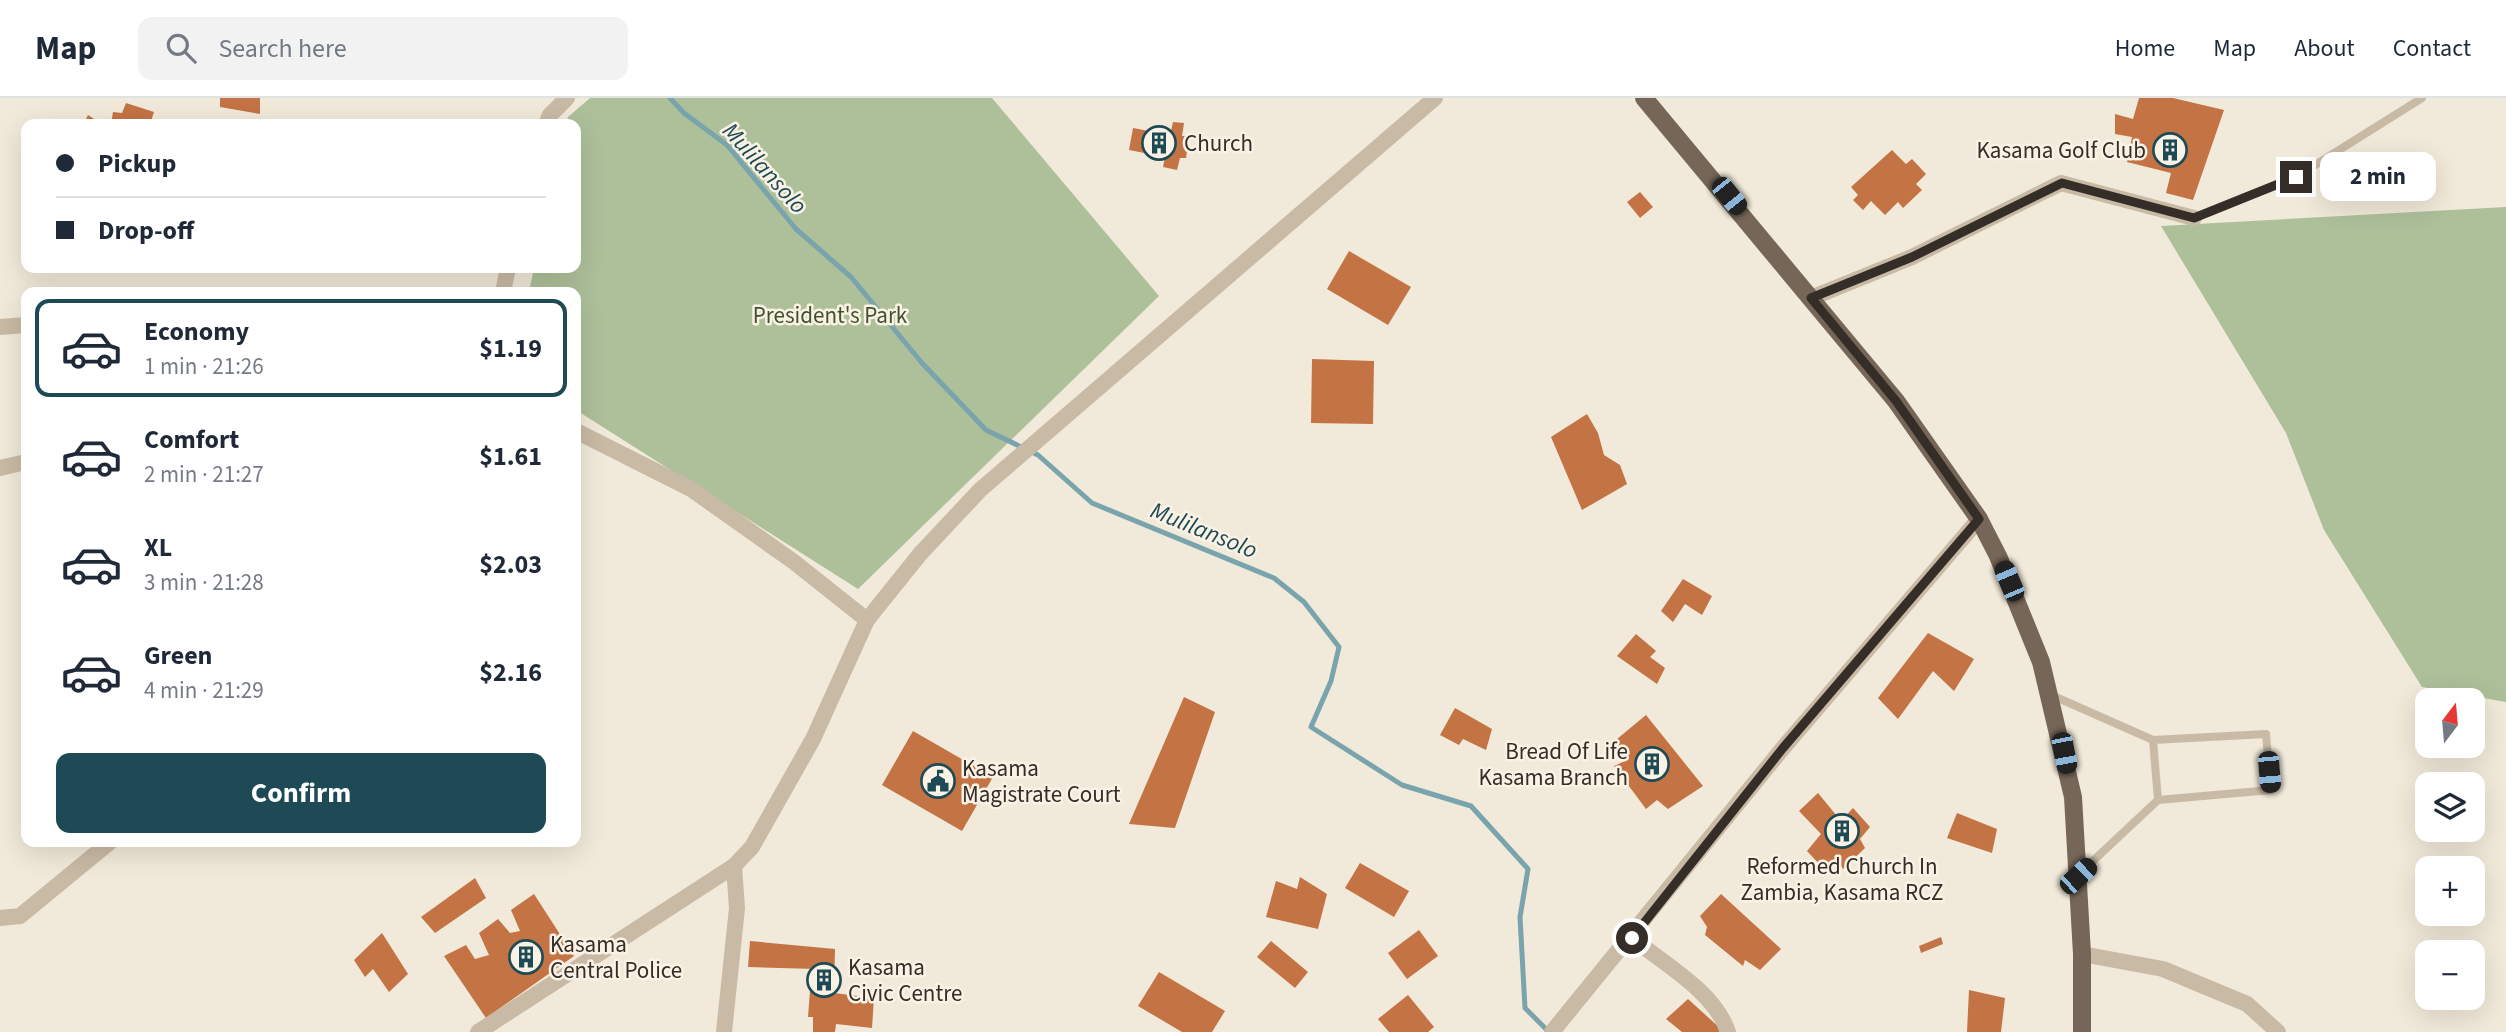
<!DOCTYPE html>
<meta charset="utf-8">
<style>
:root{--surface:#fff;--page:#f2f2f3;--text:#1f2937;--muted:#747a83;--line:#e0e1e3;--accent:#1d4a55}
body{margin:0;font-family:"Source Sans 3",sans-serif;background:var(--page);color:var(--text);height:100vh;display:flex;flex-direction:column;font-size:26px;white-space:nowrap}
*{box-sizing:border-box;margin:0}
p{font-size:23px;color:var(--muted)}
.icon{flex:none;width:38px;height:38px;fill:none;stroke:currentColor;stroke-width:2;stroke-linecap:round;stroke-linejoin:round}
.map{position:relative;flex:1;overflow:hidden}
.details{position:absolute;left:21px;top:189px;width:560px;height:560px;display:flex;flex-direction:column;background:var(--surface);border-radius:14px;box-shadow:0 7px 28px #0002}
.details>*{flex:none}
.banner{position:absolute;left:21px;top:21px;width:560px;height:154px;border-radius:14px;box-shadow:0 7px 28px #0002;display:grid;align-content:center;height:154px;padding:0 35px;background:var(--surface)}
.needle{width:46px;rotate:16deg}
.fabs{position:absolute;left:2415px;top:590px;display:grid;gap:14px}
.fabs a{display:grid;place-items:center;width:70px;height:70px;border-radius:14px;background:var(--surface);box-shadow:0 7px 28px #0002;font-size:35px}
.end{position:absolute;width:32px;height:32px;margin:-16px;border:9px solid #352d27;background:#fff;box-shadow:0 0 0 4px #fff}
.from{border-radius:50%}
.bubble{position:absolute;height:49px;border-radius:14px;background:var(--surface);box-shadow:0 7px 28px #0002;font-size:23px;font-weight:700;line-height:49px;text-align:center}
.car{position:absolute;width:21px;height:42px;margin:-21px -10px;border-radius:9px;box-shadow:0 0 5px 2px #0007;background:linear-gradient(#222 24%,#8ab4d8 0 40%,#222 0 76%,#8ab4d8 0 86%,#222 0)}
.banner b{display:flex;align-items:center;gap:24px;height:66px;font-size:26px}
.banner b+b{border-top:2px solid var(--line)}
.banner i{width:18px;height:18px;background:var(--text)}
ul{padding:12px 0 0;list-style:none}
li{display:flex;align-items:center;gap:21px;height:98px;margin:0 14px 10px;padding:0 21px;border:4px solid transparent;border-radius:14px}
li div{flex:1}
li b{display:block;font-size:26px}
li em{font-style:normal;font-weight:700}
li.current{border-color:var(--accent)}
li>.icon{width:63px;height:63px;stroke-width:1.5}
.action{display:flex;gap:14px;margin-top:auto;padding:14px 35px}
.action a{flex:1;height:80px;border-radius:14px;background:var(--accent);color:#fff;font-size:28px;font-weight:700;line-height:80px;text-align:center}
header{display:flex;align-items:center;gap:42px;box-sizing:border-box;height:98px;padding:0 35px;background:var(--surface);border-bottom:2px solid var(--line)}
header strong{font-size:33px}
nav{display:flex;gap:38px;margin-inline-start:auto;font-size:24px}
.search{width:490px;height:63px;background:var(--page);display:flex;align-items:center;gap:18px;box-sizing:border-box;padding:0 24px;border-radius:14px;color:var(--muted);font-size:26px}
.map>svg:first-child{display:block}
.green{fill:#aec09a}
.lines{fill:none;stroke-linecap:round;stroke-linejoin:round}
.stream{stroke:#79a4ad;stroke-width:5}
.building{fill:#c47344}
.service{stroke:#c9baa5;stroke-width:8}
.minor{stroke:#c9baa5;stroke-width:16}
.primary{stroke:#766658;stroke-width:18}
.route{stroke:#352d27;stroke-width:9}
.labels{text-anchor:middle;stroke-width:5;stroke-linejoin:round;paint-order:stroke}
.poi-label{font-size:23px;fill:#352d27;stroke:#f9f2e5;text-anchor:start}
.park-label{font-size:23px;fill:#3f522b;stroke:#f9f2e5}
.water-label{font-size:24px;font-style:italic;fill:#1d4a55;stroke:#f9f2e5}
</style>
<header>
<strong>Map</strong>
<div class="search"><svg class="icon" aria-label="search" viewBox="0 0 24 24"><circle cx="10" cy="10" r="6"/><path d="M15 15l6 6"/></svg>Search here</div>
<nav><a>Home</a><a>Map</a><a>About</a><a>Contact</a></nav>
</header>
<div class="map">
<svg width="2506" height="934" viewBox="0 0 2506 934">
<rect width="100%" height="100%" fill="#f1e9d9"/>
<!-- green -->
<g class="green">
<polygon points="590,0 992,0 1159,198 858,491 576,312 576,194 529,194 534,170 576,170 576,26 566,26 568,19"/>
<polygon points="2506,109 2506,604 2422,589 2324,432 2286,335 2161,128"/>
</g>
<g class="lines">
<!-- stream -->
<polyline class="stream" points="670,0 684,15 727,47 796,131 851,179 922,265 986,332 1038,357 1092,405 1274,480 1304,504 1339,549 1331,583 1311,629 1402,687 1471,708 1528,771 1520,819 1525,910 1549,934"/>
</g>
<!-- building -->
<g class="building">
<polygon points="220,0 260,0 260,16 220,9"/>
<polygon points="2139,0 2173,0 2224,12 2193,102 2166,95 2171,75 2127,64 2132,39 2115,36 2115,16 2133,21"/>
<polygon points="126,5 154,14 150,26 111,26 113,14 122,15"/>
<polygon points="88,17 102,26 74,26 77,21 85,23"/>
<polygon points="1173,24 1184,25 1182,38 1189,38 1186,60 1180,60 1177,72 1163,69 1165,59 1129,52 1133,30 1170,37"/>
<polygon points="1892,52 1906,66 1912,61 1926,76 1916,86 1922,92 1903,110 1898,104 1885,117 1871,103 1863,112 1853,102 1858,97 1851,89"/>
<polygon points="1640,94 1653,109 1640,120 1627,104"/>
<polygon points="1349,153 1411,189 1388,227 1327,191"/>
<polygon points="1312,261 1374,263 1373,326 1311,325"/>
<polygon points="1587,316 1598,335 1604,357 1620,367 1627,386 1582,412 1551,339"/>
<polygon points="1683,481 1712,498 1702,517 1685,506 1673,524 1661,513"/>
<polygon points="1928,535 1974,561 1954,593 1933,573 1898,621 1878,600"/>
<polygon points="1636,536 1656,553 1650,559 1665,570 1657,586 1617,558"/>
<polygon points="1184,599 1215,614 1175,730 1129,726"/>
<polygon points="1455,610 1492,631 1486,652 1463,641 1459,647 1440,637"/>
<polygon points="1646,617 1703,688 1668,711 1657,702 1646,711 1614,668 1625,663 1611,646"/>
<polygon points="913,633 993,679 962,733 882,687"/>
<polygon points="1818,695 1841,723 1853,710 1870,729 1860,741 1865,750 1843,771 1837,761 1821,768 1807,753 1821,736 1799,713"/>
<polygon points="1957,715 1997,731 1992,755 1947,740"/>
<polygon points="1360,765 1409,793 1394,819 1345,790"/>
<polygon points="1300,779 1327,796 1318,831 1266,819 1276,783 1297,791"/>
<polygon points="475,780 486,800 435,835 421,819"/>
<polygon points="534,796 574,858 486,920 444,858 466,847 475,861 489,857 479,835 498,821 510,835 520,833 511,812"/>
<polygon points="1721,796 1781,851 1760,872 1745,862 1743,868 1705,837 1707,829 1700,818"/>
<polygon points="1419,832 1438,858 1407,881 1388,855"/>
<polygon points="382,835 408,876 389,894 373,871 365,879 354,862"/>
<polygon points="1941,839 1943,846 1921,855 1919,848"/>
<polygon points="750,843 835,851 834,895 874,900 872,930 836,926 835,934 813,934 813,919 808,919 810,893 813,894 816,871 748,869"/>
<polygon points="1271,843 1308,874 1295,890 1257,859"/>
<polygon points="1159,874 1225,913 1212,934 1182,934 1138,908"/>
<polygon points="1969,892 2005,900 2001,934 1967,934"/>
<polygon points="1408,897 1434,929 1428,934 1389,934 1378,921"/>
<polygon points="1688,901 1721,931 1719,934 1682,934 1666,921"/>
</g>
<g class="lines">
<!-- service -->
<g class="service">
<polyline points="2194,120 2296,79 2422,0"/>
<polyline points="2049,596 2153,642 2266,636 2271,692 2158,702 2079,776"/>
<polyline points="2153,642 2158,702"/>
</g>
<!-- minor -->
<g class="minor">
<polyline points="546,26 550,17 567,0"/>
<polyline points="503,194 508,170"/>
<polyline points="1811,200 1912,159 2061,85 2194,120"/>
<polyline points="0,229 26,227"/>
<polyline points="576,333 691,391 794,464 867,522"/>
<polyline points="0,370 26,364"/>
<polyline points="0,820 20,818 110,744"/>
<path d="M 1632,840 C 1663,865 1715,894 1728,934"/>
<polyline points="2082,856 2163,871 2247,906 2278,934"/>
<polyline points="478,934 734,768 752,749 813,641 867,522 920,456 980,392 1435,0"/>
<polyline points="724,934 737,810 734,768"/>
<polyline points="1552,934 1783,650 1979,421"/>
</g>
<!-- primary -->
<polyline class="primary" points="1644,0 1896,303 1979,421 1998,458 2041,564 2073,699 2082,856 2082,934"/>
</g>
<g class="lines">
<!-- route -->
<polyline class="route" points="1632,840 1783,650 1979,421 1896,303 1811,200 1912,159 2062,85 2194,120 2296,79"/>
</g>
<!-- icons -->
<defs>
<g id="building-ring" transform="scale(1.75)"><circle r="9.5" fill="#f9f2e5" stroke="#1d4a55" stroke-width="1.5"/><path d="M-4-6H4V6H1V3H-1V6H-4ZM-2.5-4.3h1.7v1.8h-1.7ZM.8-4.3h1.7v1.8H.8ZM-2.5-1h1.7V.8h-1.7ZM.8-1h1.7V.8H.8Z" fill="#1d4a55"/></g>
<g id="civic-ring" transform="scale(1.75)"><circle r="9.5" fill="#f9f2e5" stroke="#1d4a55" stroke-width="1.5"/><path d="M-.6-6.5H3V-4.5H.6V-3L4-1V1h2V6H-6V1h2V-1L-.6-3ZM-1.2 2.5V6h2.4V2.5Z" fill="#1d4a55"/></g>
</defs>
<g fill-rule="evenodd">
<use href="#building-ring" x="1159" y="45"/>
<use href="#building-ring" x="2170" y="52"/>
<use href="#building-ring" x="1652" y="666"/>
<use href="#civic-ring" x="938" y="683"/>
<use href="#building-ring" x="1842" y="733"/>
<use href="#building-ring" x="526" y="859"/>
<use href="#building-ring" x="824" y="882"/>
</g>
<g class="labels">
<!-- poi labels -->
<g class="poi-label">
<text x="1184" y="53">Church</text>
<text x="2146" y="60" text-anchor="end">Kasama Golf Club</text>
<text x="1628" y="661" text-anchor="end">Bread Of Life<tspan x="1628" dy="26">Kasama Branch</tspan></text>
<text x="962" y="678">Kasama<tspan x="962" dy="26">Magistrate Court</tspan></text>
<text x="1842" y="776" text-anchor="middle">Reformed Church In<tspan x="1842" dy="26">Zambia, Kasama RCZ</tspan></text>
<text x="550" y="854">Kasama<tspan x="550" dy="26">Central Police</tspan></text>
<text x="848" y="877">Kasama<tspan x="848" dy="26">Civic Centre</tspan></text>
</g>
<!-- park labels -->
<g class="park-label">
<text x="830" y="225">President's Park</text>
</g>
<!-- water labels -->
<g class="water-label">
<text transform="translate(765 70) rotate(48)" y="8">Mulilansolo</text>
<text transform="translate(1204 432) rotate(22)" y="8">Mulilansolo</text>
</g>
</g>
</svg>
<div class="fabs">
<a><svg class="needle" viewBox="-14 -14 28 28"><path d="M0-13l5 13h-10z" fill="#e53935"/><path d="M0 13l5-13h-10z" fill="#747a83"/></svg></a>
<a><svg class="icon" aria-label="layers" viewBox="0 0 24 24"><path d="M12 4l9 5-9 5-9-5zM3 14l9 5 9-5"/></svg></a>
<a>+</a>
<a>−</a>
</div>
<i class="end from" style="left:1632px;top:840px"></i>
<i class="end" style="left:2296px;top:79px"></i>
<div class="bubble" style="left:2320px;top:54px;width:116px">2 min</div>
<i class="car" style="left:1729px;top:98px;rotate:141deg"></i>
<i class="car" style="left:2009px;top:483px;rotate:337deg"></i>
<i class="car" style="left:2064px;top:655px;rotate:169deg"></i>
<i class="car" style="left:2269px;top:674px;rotate:175deg"></i>
<i class="car" style="left:2078px;top:778px;rotate:47deg"></i>
<div class="banner">
<b><i class="from"></i>Pickup</b>
<b><i></i>Drop-off</b>
</div>
<section class="details">
<ul>
<li class="current"><svg class="icon" aria-label="car" viewBox="0 0 24 24"><path d="M5 17H2v-5l4-1 3-4h7l3 4 3 1v5h-3M9 17h6M6 11h13"/><circle cx="7" cy="17" r="2"/><circle cx="17" cy="17" r="2"/></svg><div><b>Economy</b><p>1 min · 21:26</p></div><em>$1.19</em></li>
<li><svg class="icon" aria-label="car" viewBox="0 0 24 24"><path d="M5 17H2v-5l4-1 3-4h7l3 4 3 1v5h-3M9 17h6M6 11h13"/><circle cx="7" cy="17" r="2"/><circle cx="17" cy="17" r="2"/></svg><div><b>Comfort</b><p>2 min · 21:27</p></div><em>$1.61</em></li>
<li><svg class="icon" aria-label="car" viewBox="0 0 24 24"><path d="M5 17H2v-5l4-1 3-4h7l3 4 3 1v5h-3M9 17h6M6 11h13"/><circle cx="7" cy="17" r="2"/><circle cx="17" cy="17" r="2"/></svg><div><b>XL</b><p>3 min · 21:28</p></div><em>$2.03</em></li>
<li><svg class="icon" aria-label="car" viewBox="0 0 24 24"><path d="M5 17H2v-5l4-1 3-4h7l3 4 3 1v5h-3M9 17h6M6 11h13"/><circle cx="7" cy="17" r="2"/><circle cx="17" cy="17" r="2"/></svg><div><b>Green</b><p>4 min · 21:29</p></div><em>$2.16</em></li>
</ul>
<div class="action"><a>Confirm</a></div>
</section>
</div>
